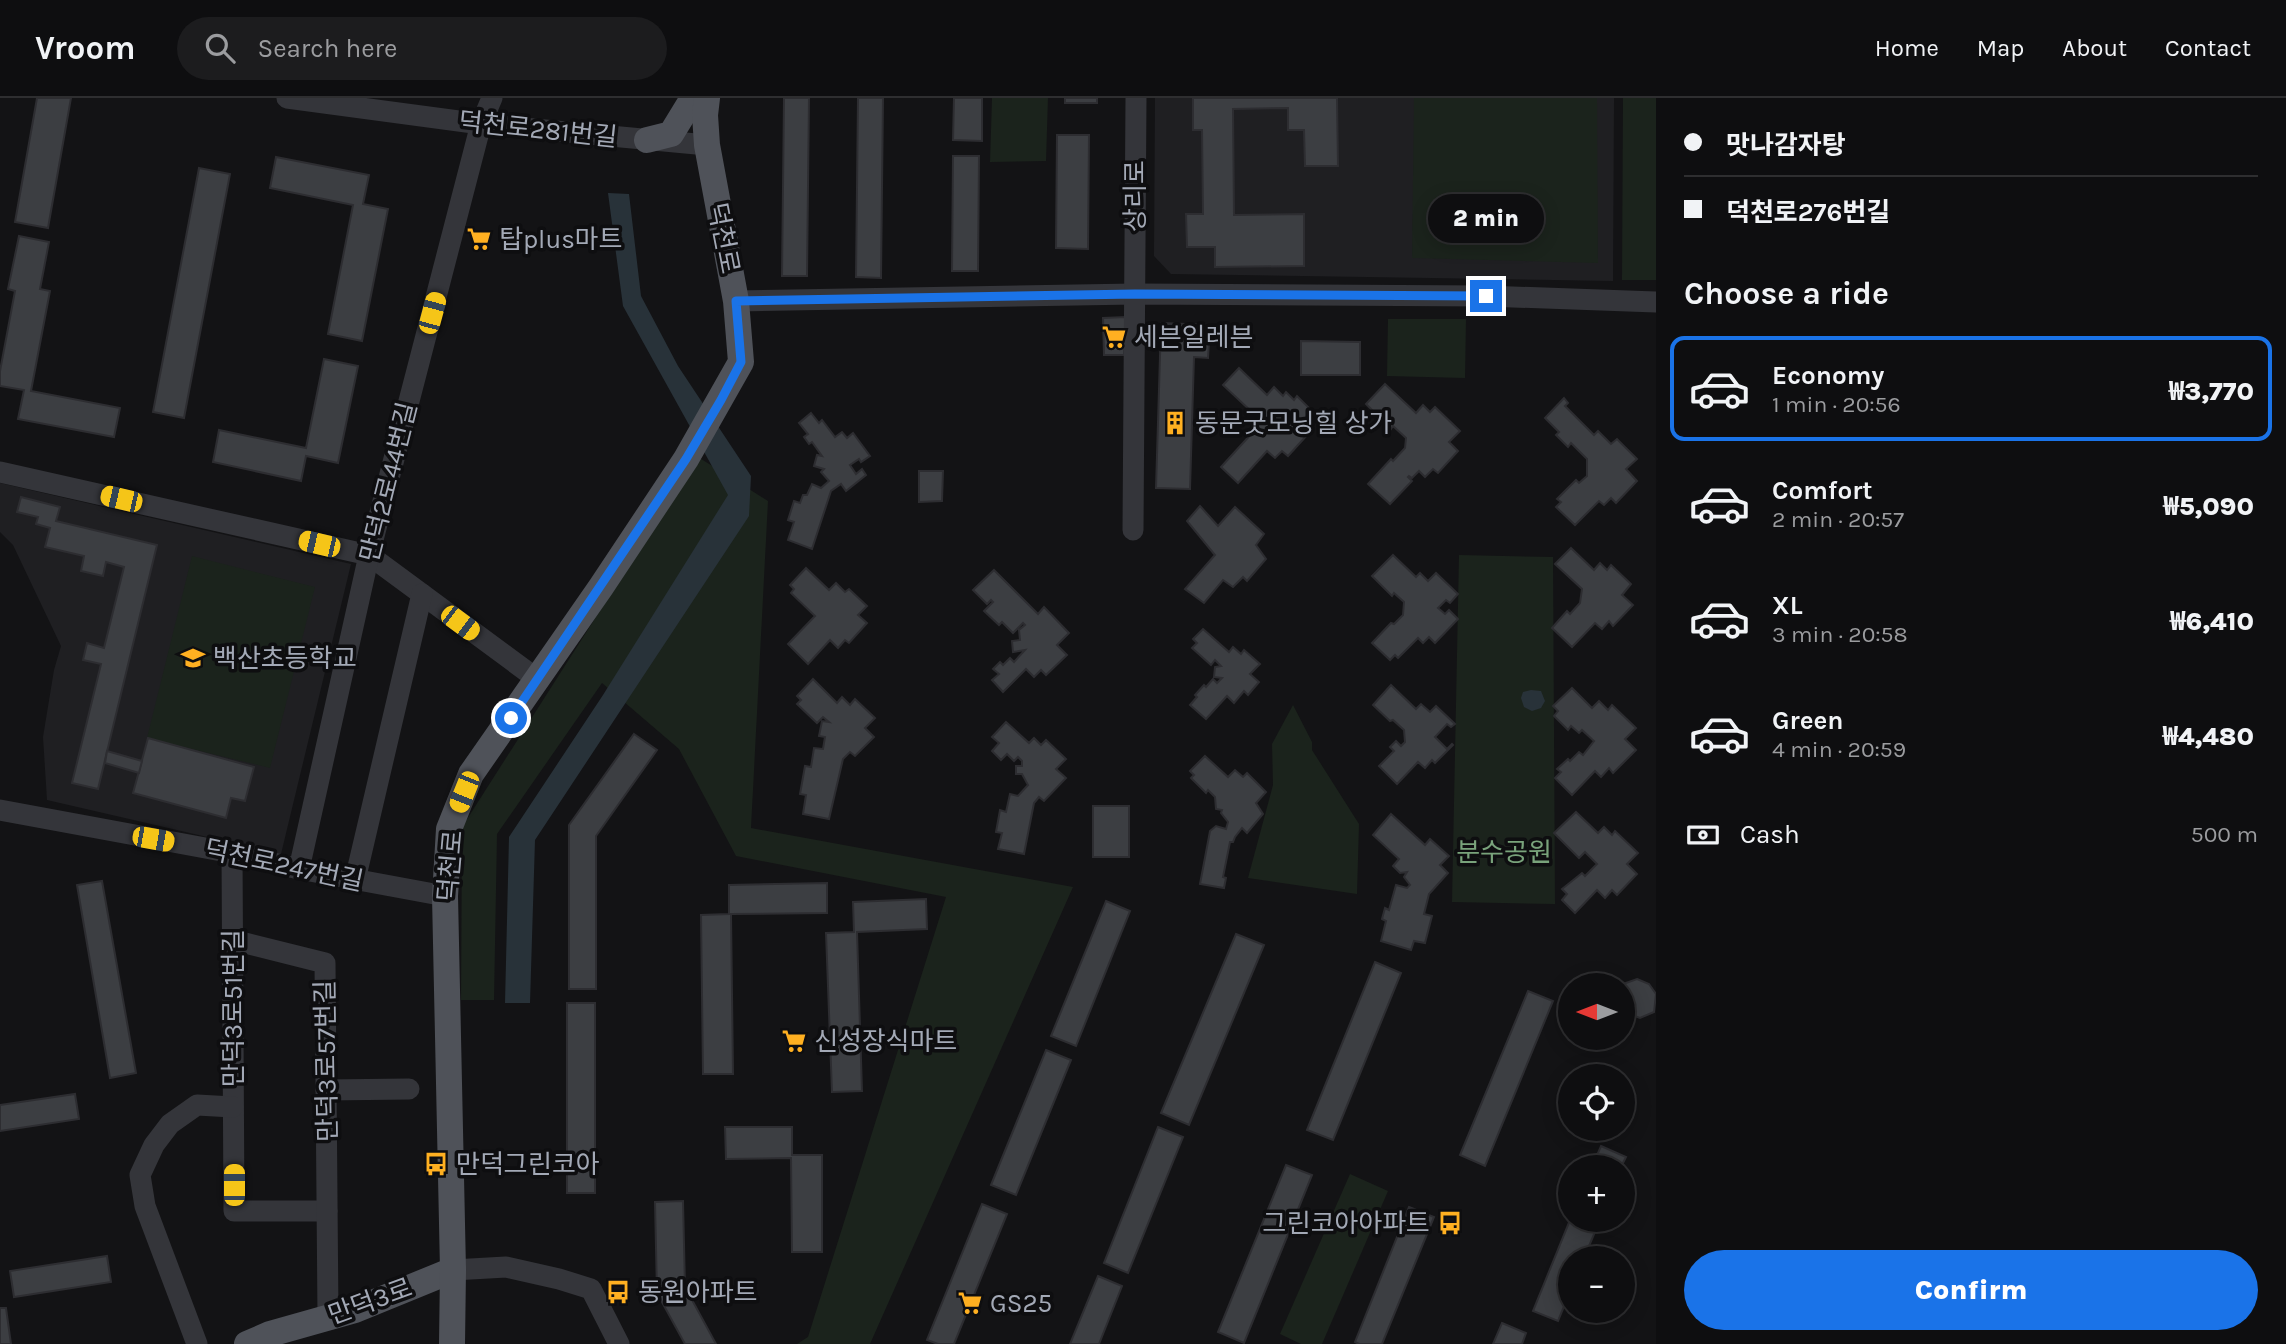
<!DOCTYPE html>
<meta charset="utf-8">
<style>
:root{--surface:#0e0e10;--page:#1c1c1e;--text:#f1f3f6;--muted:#9b9c9f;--line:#2e2e30;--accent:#1a73e8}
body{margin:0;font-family:Karla,"Noto Sans KR",sans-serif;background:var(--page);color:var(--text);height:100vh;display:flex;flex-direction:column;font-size:26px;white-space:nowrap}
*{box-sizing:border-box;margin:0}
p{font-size:23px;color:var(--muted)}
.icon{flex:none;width:38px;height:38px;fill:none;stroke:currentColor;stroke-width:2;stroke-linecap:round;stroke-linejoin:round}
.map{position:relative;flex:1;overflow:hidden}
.sheet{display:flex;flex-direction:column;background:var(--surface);width:630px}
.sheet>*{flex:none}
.top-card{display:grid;align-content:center;height:154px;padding:0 28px;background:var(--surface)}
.needle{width:46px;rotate:270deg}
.fabs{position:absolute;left:1558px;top:875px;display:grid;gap:14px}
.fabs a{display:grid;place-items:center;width:77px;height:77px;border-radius:50%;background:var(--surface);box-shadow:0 4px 18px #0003,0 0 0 2px var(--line);font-size:35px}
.end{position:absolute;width:32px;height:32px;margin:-16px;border:9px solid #1a73e8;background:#fff;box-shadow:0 0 0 4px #fff}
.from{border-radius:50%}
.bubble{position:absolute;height:49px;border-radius:24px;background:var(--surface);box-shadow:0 4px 18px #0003,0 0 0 2px var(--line);font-size:23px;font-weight:800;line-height:49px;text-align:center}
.car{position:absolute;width:21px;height:42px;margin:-21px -10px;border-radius:9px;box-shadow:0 0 5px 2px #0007;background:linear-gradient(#f5c518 24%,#345 0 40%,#f5c518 0 76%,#345 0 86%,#f5c518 0)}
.top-card b{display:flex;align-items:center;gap:24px;height:66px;font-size:26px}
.top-card b+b{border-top:2px solid var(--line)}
.top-card i{width:18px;height:18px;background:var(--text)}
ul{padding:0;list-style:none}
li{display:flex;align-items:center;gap:21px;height:105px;margin:0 14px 10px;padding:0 14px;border:4px solid transparent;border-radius:14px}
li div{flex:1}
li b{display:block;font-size:26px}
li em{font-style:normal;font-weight:800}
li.current{border-color:var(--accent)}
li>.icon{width:63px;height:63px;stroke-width:1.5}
h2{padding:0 28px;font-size:32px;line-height:84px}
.pay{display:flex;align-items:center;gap:18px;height:77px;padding:0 28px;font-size:26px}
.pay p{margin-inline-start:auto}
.button{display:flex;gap:14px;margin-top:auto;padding:14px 28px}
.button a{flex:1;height:80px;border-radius:42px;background:var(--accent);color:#fff;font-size:28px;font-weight:800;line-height:80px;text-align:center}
header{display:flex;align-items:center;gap:42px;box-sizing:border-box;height:98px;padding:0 35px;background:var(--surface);border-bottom:2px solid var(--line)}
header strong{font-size:33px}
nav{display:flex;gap:38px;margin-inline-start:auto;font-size:24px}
.search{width:490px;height:63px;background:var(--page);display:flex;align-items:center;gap:18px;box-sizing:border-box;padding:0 24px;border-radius:38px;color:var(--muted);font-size:26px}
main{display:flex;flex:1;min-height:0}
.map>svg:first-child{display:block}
.built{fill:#1f1f22}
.green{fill:#1b231c}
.water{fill:#283239}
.building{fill:#3c3e42;stroke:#2d2d31;stroke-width:2}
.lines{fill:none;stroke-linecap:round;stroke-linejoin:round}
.minor{stroke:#34353a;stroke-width:21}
.major{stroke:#4f5259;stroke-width:26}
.route{stroke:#1a73e8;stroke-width:9}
.labels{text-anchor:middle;stroke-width:7;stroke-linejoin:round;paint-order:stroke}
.street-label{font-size:26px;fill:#a3a9b6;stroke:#0e0e10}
.poi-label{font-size:26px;fill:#a3a9b6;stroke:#0e0e10;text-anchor:start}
.park-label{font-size:26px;fill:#79a37b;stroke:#0e0e10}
</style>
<header>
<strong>Vroom</strong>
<div class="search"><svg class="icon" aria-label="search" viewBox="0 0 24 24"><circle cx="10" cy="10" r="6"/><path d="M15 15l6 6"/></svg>Search here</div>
<nav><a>Home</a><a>Map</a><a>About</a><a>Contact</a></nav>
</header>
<main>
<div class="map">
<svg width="1656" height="1246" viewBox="0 0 1656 1246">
<rect width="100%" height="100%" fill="#131315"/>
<!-- built -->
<g class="built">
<polygon points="1155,0 1614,0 1613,183 1171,176 1154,158"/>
<polygon points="0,385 351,466 281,756 47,702 43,639 54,572 61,548 13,447 0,434"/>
</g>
<!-- green -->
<g class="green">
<polygon points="992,0 1048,0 1046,63 990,64"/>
<polygon points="1414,0 1597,0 1598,165 1412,160"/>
<polygon points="1623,0 1656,0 1656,182 1622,182"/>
<polygon points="1388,221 1466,221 1465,280 1387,278"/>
<polygon points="698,359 768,403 751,730 1073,789 870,1246 797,1246 808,1239 946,799 736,758 679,651 602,585 497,736 494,902 461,902 462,729"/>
<polygon points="1459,457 1553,459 1555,806 1452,804"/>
<polygon points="192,458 315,489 270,670 147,640"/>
<polygon points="1293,607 1312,644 1312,652 1359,726 1357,796 1248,780 1273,687 1272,646"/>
<polygon points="1350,1076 1388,1093 1322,1246 1301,1246 1280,1236"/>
</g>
<!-- water -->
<g class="water">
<polygon points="608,95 629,96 641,198 678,268 751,378 749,418 535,742 530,905 505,905 509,739 603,597 728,397 623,208"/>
<polygon points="1531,592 1541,593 1545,603 1541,610 1532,613 1524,609 1521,600 1523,594"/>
</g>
<!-- building -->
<g class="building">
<polygon points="37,0 71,0 48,130 15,124"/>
<polygon points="784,0 809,0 807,178 782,178"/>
<polygon points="858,0 883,0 881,180 856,179"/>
<polygon points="954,0 982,0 982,43 953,42"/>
<rect x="1065" y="0" width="32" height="5"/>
<polygon points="1193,0 1337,0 1338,68 1305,68 1304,32 1288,32 1288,10 1233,11 1234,117 1304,116 1304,168 1215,169 1215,149 1187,149 1186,116 1203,116 1202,32 1193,32"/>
<polygon points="1057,37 1089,37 1088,151 1056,150"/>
<polygon points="953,58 979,58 978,173 952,173"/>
<polygon points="276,59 369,77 363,106 388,111 362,243 328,236 353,107 270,90"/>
<polygon points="199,70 230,76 184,320 153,314"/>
<polygon points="19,138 49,144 40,191 50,193 31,293 120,310 114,339 18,321 24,292 0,288 0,273 15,193 8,191"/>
<polygon points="1126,219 1124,257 1104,257 1103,220"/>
<polygon points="1161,225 1210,227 1208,260 1194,259 1190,391 1156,390"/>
<polygon points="1301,243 1360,244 1360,277 1301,277"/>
<polygon points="324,261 358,268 338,365 306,358 301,383 213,364 219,332 306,350"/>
<polygon points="1239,270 1267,297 1274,289 1283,298 1286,294 1294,302 1297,298 1312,313 1299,326 1309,335 1288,358 1282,353 1275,360 1267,353 1238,385 1221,369 1253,334 1254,316 1223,287"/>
<polygon points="1385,286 1416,315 1423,307 1430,314 1435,309 1460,333 1449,344 1458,353 1438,375 1433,371 1425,379 1419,373 1412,380 1409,378 1408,379 1412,383 1390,406 1368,386 1391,361 1393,363 1405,350 1406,340 1393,328 1391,331 1366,306"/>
<polygon points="1564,300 1568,305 1565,308 1594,337 1598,333 1611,346 1617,341 1637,361 1626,371 1637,383 1616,405 1611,400 1604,407 1599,403 1575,427 1556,409 1561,404 1557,401 1576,382 1579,385 1587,378 1587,361 1571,345 1568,349 1556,337 1559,334 1545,320"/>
<polygon points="811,315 819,325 822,322 835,339 842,334 847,340 853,335 870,358 861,364 859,361 850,367 856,376 862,371 866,377 846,393 841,386 831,393 812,451 788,442 794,424 788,422 794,403 800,405 803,397 807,397 812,386 821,390 829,383 821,374 824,371 814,368 817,357 822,358 812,344 809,346 804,339 808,336 799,325"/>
<polygon points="919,373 943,373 942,403 919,404"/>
<polygon points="21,399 60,409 56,423 157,447 98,691 72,685 101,566 83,562 87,545 104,550 124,469 106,464 103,478 81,473 84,458 45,449 50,430 36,426 38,419 17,414"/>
<polygon points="1200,408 1218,428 1235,409 1264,436 1256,447 1266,461 1247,483 1243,479 1233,489 1223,482 1204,505 1185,491 1215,457 1187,423"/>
<polygon points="1571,450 1594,472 1600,465 1607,472 1611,467 1631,486 1622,497 1633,507 1613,528 1609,523 1602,531 1595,525 1572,549 1552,530 1567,513 1570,516 1580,505 1582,491 1555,466"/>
<polygon points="1393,457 1416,479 1420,475 1428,483 1436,475 1458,496 1450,505 1446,502 1438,510 1445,516 1449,512 1458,521 1435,545 1429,539 1423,545 1418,540 1398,560 1395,557 1390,562 1372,545 1391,525 1394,526 1403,517 1404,504 1394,495 1392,498 1372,478"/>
<polygon points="806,470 829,492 836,485 845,494 849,491 867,508 858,517 867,525 849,545 845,542 838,550 830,542 808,566 788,546 815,518 791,495 794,491 790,487"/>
<polygon points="994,472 1038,516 1044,509 1069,535 1057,547 1067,557 1046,577 1041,572 1034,579 1026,571 1003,594 992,582 999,576 993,571 1000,564 1003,567 1010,560 1014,564 1025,552 1013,554 1012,543 1020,542 1019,532 1025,527 1023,525 1013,535 1002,524 999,527 984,513 993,504 991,502 987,506 973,492"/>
<polygon points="1203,531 1229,554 1233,549 1241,556 1244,552 1260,566 1250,576 1259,584 1248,597 1244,593 1234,605 1227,598 1206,621 1190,607 1197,599 1195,597 1204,587 1206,589 1213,581 1217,585 1222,580 1214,579 1215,569 1221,568 1215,562 1211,567 1192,550 1197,545 1193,541"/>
<polygon points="813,581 837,605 842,599 850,607 855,601 875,620 865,630 874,639 855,658 850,654 843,661 829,721 803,716 806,697 800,696 805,668 811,669 814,650 823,651 825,639 819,638 822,623 829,624 823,619 817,625 797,606 801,602 797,598"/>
<polygon points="1391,587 1416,611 1421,606 1430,614 1436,608 1455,626 1451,629 1447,626 1435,639 1447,651 1452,646 1453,647 1435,665 1432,662 1425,670 1418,664 1397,686 1379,668 1394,653 1390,649 1396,643 1401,648 1405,644 1404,632 1393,622 1390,623 1373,607"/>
<polygon points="1572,590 1592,610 1599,603 1608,612 1612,607 1636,630 1625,641 1636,652 1613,675 1609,670 1601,679 1595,673 1572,697 1555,680 1561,674 1557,671 1568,661 1570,663 1579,654 1583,657 1594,643 1582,632 1579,635 1571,628 1568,632 1554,618 1558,613 1553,608"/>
<polygon points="1006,624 1029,645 1034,640 1041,647 1046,642 1066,661 1056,671 1066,680 1044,703 1039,699 1034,705 1024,756 998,751 1002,735 996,734 1000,712 1006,714 1010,696 1018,698 1028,687 1022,676 1016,676 1016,668 1022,668 1022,663 1018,659 1014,663 1007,656 1001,662 992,653 999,645 992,639"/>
<polygon points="634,636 657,652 596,738 596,891 569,891 569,727"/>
<polygon points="148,640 254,669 245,703 231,700 226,720 133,695"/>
<polygon points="107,653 142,663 139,675 105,665"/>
<polygon points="1205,658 1228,679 1235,672 1243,679 1247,675 1266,694 1256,705 1263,716 1247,735 1242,730 1235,739 1233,744 1230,744 1223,779 1226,780 1224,790 1200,786 1210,733 1216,728 1226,731 1228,724 1221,715 1222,712 1216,711 1215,699 1208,692 1206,695 1191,680 1194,677 1190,673"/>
<rect x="1093" y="708" width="36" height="51"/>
<polygon points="1576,714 1598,735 1604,729 1612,737 1615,733 1638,755 1627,766 1637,776 1617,797 1612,792 1605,800 1597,792 1575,815 1562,802 1567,796 1562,791 1582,775 1585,778 1597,766 1585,754 1579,760 1554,735"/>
<polygon points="1391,716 1425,747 1430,741 1449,758 1440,767 1448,775 1429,796 1424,816 1432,818 1425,845 1414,843 1411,852 1381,843 1386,823 1382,821 1385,810 1389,812 1396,787 1407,790 1410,787 1404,779 1407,774 1400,775 1393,768 1399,761 1373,737"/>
<polygon points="102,783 136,975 110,980 77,787"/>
<polygon points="827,785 827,815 731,816 733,976 703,976 701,817 729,816 729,787"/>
<polygon points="926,801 927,831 857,834 862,993 832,994 826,835 854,834 853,804"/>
<polygon points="1106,803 1130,813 1076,948 1051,938"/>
<polygon points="1236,836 1264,847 1189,1027 1161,1015"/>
<polygon points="1375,864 1401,875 1333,1042 1307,1032"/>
<polygon points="1637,881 1649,886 1656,896 1654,914 1640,920 1626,915 1622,908 1623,886"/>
<polygon points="1528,893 1553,903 1485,1068 1460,1057"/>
<rect x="567" y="905" width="28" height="190"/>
<polygon points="1046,952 1071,962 1016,1097 991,1087"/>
<polygon points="75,996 79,1021 0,1033 0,1007"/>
<polygon points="725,1029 792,1029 792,1057 822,1057 822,1154 792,1154 791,1060 726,1061"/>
<polygon points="1158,1029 1183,1039 1128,1175 1104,1165"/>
<polygon points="1601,1048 1626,1059 1621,1069 1592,1069"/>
<polygon points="1286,1067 1312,1077 1244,1245 1218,1234"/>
<polygon points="683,1103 685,1189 716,1246 685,1246 657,1195 655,1104"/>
<polygon points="982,1106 1007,1116 954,1246 938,1246 927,1242"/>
<polygon points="1409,1109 1434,1119 1382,1246 1359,1246 1355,1244"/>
<polygon points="1570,1122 1600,1122 1584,1160 1570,1160 1570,1194 1558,1223 1533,1213"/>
<polygon points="107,1158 111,1184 14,1199 10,1173"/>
<polygon points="1098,1178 1122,1188 1099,1246 1070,1246"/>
<polygon points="0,1210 6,1210 11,1246 0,1246"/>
<polygon points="1502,1225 1526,1235 1522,1246 1493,1246"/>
</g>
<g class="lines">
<!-- minor -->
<g class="minor">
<polyline points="287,0 481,26 707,47"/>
<polyline points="736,203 1135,196 1486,198 1656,204"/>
<polyline points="0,374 369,457 537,581"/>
<polyline points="1133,432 1136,0"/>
<polyline points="0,712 227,754 299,771 445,798"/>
<polyline points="232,755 234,1113 327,1113"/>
<polyline points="299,771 369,457 481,26 492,0"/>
<polyline points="355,782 422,496"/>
<polyline points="233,842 325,865 328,1219"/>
<polyline points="326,992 409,991"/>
<polyline points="453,1172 506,1169 559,1181 591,1191 619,1246"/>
<polyline points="197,1246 145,1108 140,1077 154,1047 170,1026 197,1007 233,1009"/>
</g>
<!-- major -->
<g class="major">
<polyline points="647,42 671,36 693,0"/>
<polyline points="247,1246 270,1236 355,1212 453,1172"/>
<polyline points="452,1246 453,1172 445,798 449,731 471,676 601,489 686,361 741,264 736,203 707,47 705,17 707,0"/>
</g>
</g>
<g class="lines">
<!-- route -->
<polyline class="route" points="511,620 686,361 721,302 741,264 736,203 1135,196 1486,198"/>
</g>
<!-- icons -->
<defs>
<g id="supermarket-bare" transform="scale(1.89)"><path d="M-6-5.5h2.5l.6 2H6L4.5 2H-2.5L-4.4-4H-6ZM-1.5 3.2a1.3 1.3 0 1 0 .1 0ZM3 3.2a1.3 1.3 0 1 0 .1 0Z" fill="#ffb021" stroke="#0e0e10" stroke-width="2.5" paint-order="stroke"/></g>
<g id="building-bare" transform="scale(1.89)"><path d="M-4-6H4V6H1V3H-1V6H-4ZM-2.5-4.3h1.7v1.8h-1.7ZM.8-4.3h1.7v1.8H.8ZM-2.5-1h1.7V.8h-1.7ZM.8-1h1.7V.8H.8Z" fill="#ffb021" stroke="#0e0e10" stroke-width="2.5" paint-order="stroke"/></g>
<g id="school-bare" transform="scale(1.89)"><path d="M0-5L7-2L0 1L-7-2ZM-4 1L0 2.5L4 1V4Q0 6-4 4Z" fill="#ffb021" stroke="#0e0e10" stroke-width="2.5" paint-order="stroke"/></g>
<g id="bus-bare" transform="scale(1.89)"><path d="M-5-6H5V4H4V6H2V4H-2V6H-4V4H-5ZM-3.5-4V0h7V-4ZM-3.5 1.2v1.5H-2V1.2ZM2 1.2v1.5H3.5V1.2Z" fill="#ffb021" stroke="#0e0e10" stroke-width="2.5" paint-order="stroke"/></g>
</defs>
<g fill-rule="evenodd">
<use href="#supermarket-bare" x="479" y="141"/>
<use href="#supermarket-bare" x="1114" y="239"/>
<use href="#building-bare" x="1175" y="325"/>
<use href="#school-bare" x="193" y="560"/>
<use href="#supermarket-bare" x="794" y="943"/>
<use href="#bus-bare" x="436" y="1066"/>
<use href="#bus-bare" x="1450" y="1125"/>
<use href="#bus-bare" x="618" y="1194"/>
<use href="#supermarket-bare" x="970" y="1205"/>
</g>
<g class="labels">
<!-- street labels -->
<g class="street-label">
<text transform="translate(538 31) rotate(6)" y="9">덕천로281번길</text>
<text transform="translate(1135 98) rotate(-90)" y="9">상리로</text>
<text transform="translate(724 140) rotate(79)" y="9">덕천로</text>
<text transform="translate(388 384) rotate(-76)" y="9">만덕2로44번길</text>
<text transform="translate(284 767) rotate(12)" y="9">덕천로247번길</text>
<text transform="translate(450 768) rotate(-85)" y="9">덕천로</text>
<text transform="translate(233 910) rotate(-90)" y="9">만덕3로51번길</text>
<text transform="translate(326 963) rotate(-91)" y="9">만덕3로57번길</text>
<text transform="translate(370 1203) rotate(-20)" y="9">만덕3로</text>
</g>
<!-- poi labels -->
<g class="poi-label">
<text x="499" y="150">탑plus마트</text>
<text x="1134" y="248">세븐일레븐</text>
<text x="1195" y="334">동문굿모닝힐 상가</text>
<text x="213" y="569">백산초등학교</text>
<text x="814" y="952">신성장식마트</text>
<text x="456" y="1075">만덕그린코아</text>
<text x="1430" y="1134" text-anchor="end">그린코아아파트</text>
<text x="638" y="1203">동원아파트</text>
<text x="990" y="1214">GS25</text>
</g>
<!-- park labels -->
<g class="park-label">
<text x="1504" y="763">분수공원</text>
</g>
</g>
</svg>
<div class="fabs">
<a><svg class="needle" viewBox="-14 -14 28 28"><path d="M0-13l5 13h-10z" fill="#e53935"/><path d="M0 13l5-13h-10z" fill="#9b9c9f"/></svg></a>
<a><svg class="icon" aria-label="locate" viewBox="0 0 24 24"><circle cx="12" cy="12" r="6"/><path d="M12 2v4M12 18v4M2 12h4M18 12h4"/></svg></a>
<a>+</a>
<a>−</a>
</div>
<i class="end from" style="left:511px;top:620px"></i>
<i class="end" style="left:1486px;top:198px"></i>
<div class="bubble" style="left:1428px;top:96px;width:116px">2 min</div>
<i class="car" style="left:432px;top:215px;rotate:15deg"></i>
<i class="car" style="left:121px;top:401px;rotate:283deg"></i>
<i class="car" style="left:319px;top:446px;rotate:283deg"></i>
<i class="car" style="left:460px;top:525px;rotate:127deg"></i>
<i class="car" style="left:464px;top:694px;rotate:202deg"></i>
<i class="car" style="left:153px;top:741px;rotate:100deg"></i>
<i class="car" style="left:234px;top:1087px;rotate:0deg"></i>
</div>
<section class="sheet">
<div class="top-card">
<b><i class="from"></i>맛나감자탕</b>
<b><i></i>덕천로276번길</b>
</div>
<h2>Choose a ride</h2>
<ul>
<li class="current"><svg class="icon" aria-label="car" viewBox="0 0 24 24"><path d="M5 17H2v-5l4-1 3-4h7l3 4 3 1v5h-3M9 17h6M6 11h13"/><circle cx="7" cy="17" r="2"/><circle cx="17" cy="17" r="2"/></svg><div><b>Economy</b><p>1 min · 20:56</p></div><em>₩3,770</em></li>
<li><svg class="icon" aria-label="car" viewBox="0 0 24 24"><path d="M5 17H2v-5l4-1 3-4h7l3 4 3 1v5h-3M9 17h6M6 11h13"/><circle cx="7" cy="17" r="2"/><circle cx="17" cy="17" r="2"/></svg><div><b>Comfort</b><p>2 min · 20:57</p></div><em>₩5,090</em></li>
<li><svg class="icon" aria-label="car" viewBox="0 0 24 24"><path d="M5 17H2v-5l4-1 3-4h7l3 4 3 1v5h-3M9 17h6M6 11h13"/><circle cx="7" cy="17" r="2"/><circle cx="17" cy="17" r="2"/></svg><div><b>XL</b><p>3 min · 20:58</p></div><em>₩6,410</em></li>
<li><svg class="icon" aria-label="car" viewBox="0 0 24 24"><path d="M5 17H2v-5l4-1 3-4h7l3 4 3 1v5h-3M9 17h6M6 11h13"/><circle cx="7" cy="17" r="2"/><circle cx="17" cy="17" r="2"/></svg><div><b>Green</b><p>4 min · 20:59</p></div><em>₩4,480</em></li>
</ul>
<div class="pay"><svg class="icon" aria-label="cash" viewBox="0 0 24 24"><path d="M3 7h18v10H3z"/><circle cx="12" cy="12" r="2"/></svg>Cash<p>500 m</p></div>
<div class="button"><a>Confirm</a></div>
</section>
</main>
